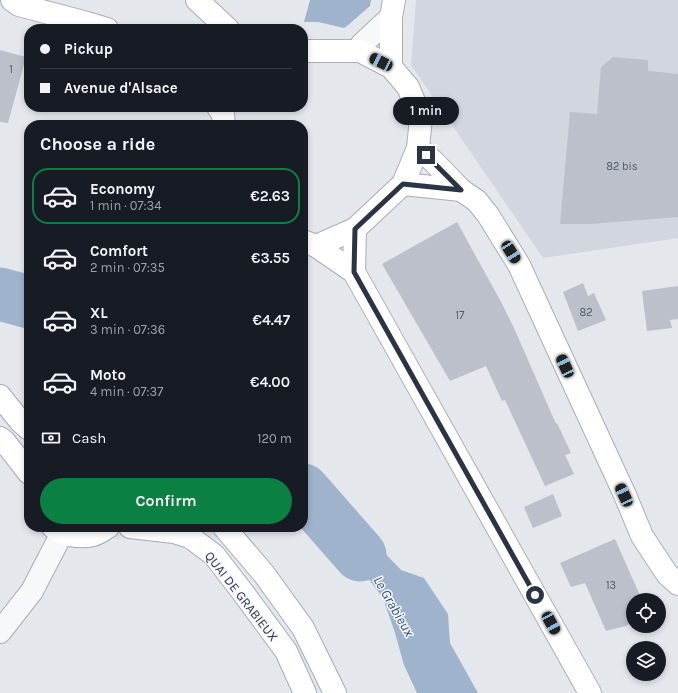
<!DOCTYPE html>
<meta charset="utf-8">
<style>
:root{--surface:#171b24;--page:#20242c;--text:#f1f3f6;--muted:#9ea1a6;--line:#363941;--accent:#0b8043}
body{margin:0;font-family:Karla,sans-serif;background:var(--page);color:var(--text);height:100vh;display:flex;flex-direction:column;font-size:15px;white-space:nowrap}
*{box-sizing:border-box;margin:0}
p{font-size:13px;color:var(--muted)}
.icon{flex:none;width:22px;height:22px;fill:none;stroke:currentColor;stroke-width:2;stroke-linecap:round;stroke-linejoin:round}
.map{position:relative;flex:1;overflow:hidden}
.sheet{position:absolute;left:24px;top:120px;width:284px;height:412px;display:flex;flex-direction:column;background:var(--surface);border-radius:16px;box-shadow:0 2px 6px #0003}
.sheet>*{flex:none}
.top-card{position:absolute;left:24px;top:24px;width:284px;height:88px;border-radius:16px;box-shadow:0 2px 6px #0003;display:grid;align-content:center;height:88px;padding:0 16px;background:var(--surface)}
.fabs{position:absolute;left:626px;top:593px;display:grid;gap:8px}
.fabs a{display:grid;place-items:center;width:40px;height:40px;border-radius:50%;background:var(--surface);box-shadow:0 2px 6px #0003;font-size:20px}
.end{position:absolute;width:18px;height:18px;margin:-9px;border:5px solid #2b3445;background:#fff;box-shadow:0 0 0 2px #fff}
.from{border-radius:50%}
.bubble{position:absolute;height:28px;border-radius:14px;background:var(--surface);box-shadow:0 2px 6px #0003;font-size:13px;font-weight:600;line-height:28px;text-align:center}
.car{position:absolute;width:12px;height:24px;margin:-12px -6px;border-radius:5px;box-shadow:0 0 3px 1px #0007;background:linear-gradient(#222 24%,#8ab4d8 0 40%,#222 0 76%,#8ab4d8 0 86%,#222 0)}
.top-card b{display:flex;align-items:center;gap:14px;height:38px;font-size:15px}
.top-card b+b{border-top:1px solid var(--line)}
.top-card i{width:10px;height:10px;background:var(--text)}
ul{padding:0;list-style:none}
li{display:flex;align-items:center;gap:12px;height:56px;margin:0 8px 6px;padding:0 8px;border:2px solid transparent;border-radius:16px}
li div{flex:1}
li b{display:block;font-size:15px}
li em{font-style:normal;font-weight:600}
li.selected{border-color:var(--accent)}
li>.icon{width:36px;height:36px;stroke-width:1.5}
h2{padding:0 16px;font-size:18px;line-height:48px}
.pay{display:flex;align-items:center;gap:10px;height:44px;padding:0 16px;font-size:15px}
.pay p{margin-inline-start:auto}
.action{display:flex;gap:8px;margin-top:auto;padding:8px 16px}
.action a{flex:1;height:46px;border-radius:24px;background:var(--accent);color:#fff;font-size:16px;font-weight:600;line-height:46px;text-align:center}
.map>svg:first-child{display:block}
.built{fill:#d2d6de}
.water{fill:#9fb4cc}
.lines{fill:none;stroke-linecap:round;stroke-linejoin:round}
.river{stroke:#9fb4cc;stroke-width:53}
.building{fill:#bbc0ca}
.street-casing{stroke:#a9aeb7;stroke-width:24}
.secondary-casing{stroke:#a9aeb7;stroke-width:24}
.primary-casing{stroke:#a3abb8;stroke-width:24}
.street{stroke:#f7f8fa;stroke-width:22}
.secondary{stroke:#fff;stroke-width:22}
.primary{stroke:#fff;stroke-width:22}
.route{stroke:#2b3445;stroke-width:5}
.labels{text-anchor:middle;stroke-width:3;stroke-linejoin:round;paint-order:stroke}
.number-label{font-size:11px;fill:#4f5766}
.street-label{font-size:13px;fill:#2b3445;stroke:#f4f6f9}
.water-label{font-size:14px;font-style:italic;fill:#34527a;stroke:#f4f6f9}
</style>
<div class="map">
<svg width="678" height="693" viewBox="0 0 678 693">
<rect width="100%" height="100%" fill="#e4e7ec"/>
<!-- built -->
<polygon class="built" points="416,0 678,0 678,238 543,258 411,65"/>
<!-- water -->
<g class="water">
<polygon points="310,0 371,0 370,6 347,26 344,28 318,22 304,22"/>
<polygon points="311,499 329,509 375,543 401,570 424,578 448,614 450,643 478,693 417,693 404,665 395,633 383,598 324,520"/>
</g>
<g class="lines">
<!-- river -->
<g class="river">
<polyline points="0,294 29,302"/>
<polyline points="303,490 360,555"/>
</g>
</g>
<!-- building -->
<g class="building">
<polygon points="0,50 26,57 8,123 0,122"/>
<polygon points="613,57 648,60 648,71 678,74 678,217 591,224 560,224 570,112 597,114 601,67"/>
<polygon points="457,222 500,300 514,328 556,424 557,423 571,453 565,455 574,474 545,486 505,400 502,401 486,366 450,381 382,264"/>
<polygon points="583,283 588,296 594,293 606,320 578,331 563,292"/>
<polygon points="678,286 678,319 670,320 672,328 647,331 642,291"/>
<polygon points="553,494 562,516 533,528 524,507"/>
<polygon points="615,539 642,600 633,600 633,622 626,626 606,631 585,583 571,587 560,563"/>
</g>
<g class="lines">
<!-- street casing -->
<g class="street-casing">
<g id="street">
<polyline points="360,51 362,44 391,17"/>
<polyline points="0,632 32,591 62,533"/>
</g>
</g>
<!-- secondary casing -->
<g class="secondary-casing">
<g id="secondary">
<polyline points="12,0 19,5 87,23 107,29"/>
<polyline points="197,0 228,29"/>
<polyline points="303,51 360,51 391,67 408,87 421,118 418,148 403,184 355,229 316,246"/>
<polyline points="391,67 391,17 394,0"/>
<polyline points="218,107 223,114 224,125"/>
<polyline points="418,148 434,162 461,190 477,201 488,215 519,265 625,495 642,536 667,574 678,584"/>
<polyline points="403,184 461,190"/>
<polyline points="303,241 316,246 354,272 590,693"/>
<polyline points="354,272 355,229"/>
</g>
</g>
<!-- primary casing -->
<g class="primary-casing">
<g id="primary">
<polyline points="0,396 20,421 29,429"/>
<polyline points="0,438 4,441 29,473"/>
<path d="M 53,527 C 63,536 80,538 93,535 C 98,534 103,530 108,527"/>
<polyline points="130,527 174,532 190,537 214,555 241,590 286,651 305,693"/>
<polyline points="224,527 264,574 303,628 335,693"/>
</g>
</g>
<!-- street -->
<use href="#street" class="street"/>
<!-- secondary -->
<use href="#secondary" class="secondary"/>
<!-- primary -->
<use href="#primary" class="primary"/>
</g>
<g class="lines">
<!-- route -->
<polyline class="route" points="426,155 461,190 403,184 355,229 354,272 535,595"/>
</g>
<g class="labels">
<!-- number labels -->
<g class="number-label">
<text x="11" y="73">1</text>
<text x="622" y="170">82 bis</text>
<text x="586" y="316">82</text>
<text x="460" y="319">17</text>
<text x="611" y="589">13</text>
</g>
<!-- street labels -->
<g class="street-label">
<text transform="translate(242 596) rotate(52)" y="5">QUAI DE GRABIEUX</text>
</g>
<!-- water labels -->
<g class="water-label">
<text transform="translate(394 606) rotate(60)" y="5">Le Grabieux</text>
</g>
</g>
</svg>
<div class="fabs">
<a><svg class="icon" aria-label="locate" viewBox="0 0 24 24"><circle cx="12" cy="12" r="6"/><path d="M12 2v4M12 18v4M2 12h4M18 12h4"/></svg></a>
<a><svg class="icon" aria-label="layers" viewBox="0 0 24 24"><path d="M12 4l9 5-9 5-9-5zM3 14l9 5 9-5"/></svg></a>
</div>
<i class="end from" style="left:535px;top:595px"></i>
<i class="end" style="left:426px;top:155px"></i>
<div class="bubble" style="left:393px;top:97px;width:66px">1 min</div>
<i class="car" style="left:381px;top:62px;rotate:296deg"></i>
<i class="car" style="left:511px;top:252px;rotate:148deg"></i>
<i class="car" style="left:565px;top:366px;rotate:335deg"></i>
<i class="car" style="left:624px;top:495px;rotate:335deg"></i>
<i class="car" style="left:551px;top:623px;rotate:151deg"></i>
<div class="top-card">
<b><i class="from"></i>Pickup</b>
<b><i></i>Avenue d'Alsace</b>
</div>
<section class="sheet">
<h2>Choose a ride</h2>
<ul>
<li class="selected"><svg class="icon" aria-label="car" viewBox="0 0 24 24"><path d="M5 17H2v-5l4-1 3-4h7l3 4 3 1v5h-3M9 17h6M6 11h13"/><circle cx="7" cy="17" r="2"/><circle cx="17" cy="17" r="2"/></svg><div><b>Economy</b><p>1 min · 07:34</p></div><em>€2.63</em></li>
<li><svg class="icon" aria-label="car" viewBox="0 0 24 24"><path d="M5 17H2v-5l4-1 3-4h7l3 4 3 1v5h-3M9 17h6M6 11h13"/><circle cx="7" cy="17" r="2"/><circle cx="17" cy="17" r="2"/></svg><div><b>Comfort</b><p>2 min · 07:35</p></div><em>€3.55</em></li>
<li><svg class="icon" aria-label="car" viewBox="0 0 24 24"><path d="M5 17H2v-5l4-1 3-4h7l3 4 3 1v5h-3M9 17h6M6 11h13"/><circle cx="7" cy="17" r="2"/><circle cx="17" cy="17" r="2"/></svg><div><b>XL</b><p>3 min · 07:36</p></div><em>€4.47</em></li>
<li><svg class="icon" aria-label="car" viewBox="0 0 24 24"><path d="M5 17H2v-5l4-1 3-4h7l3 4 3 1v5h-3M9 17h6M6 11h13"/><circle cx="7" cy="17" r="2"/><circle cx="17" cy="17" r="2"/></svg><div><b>Moto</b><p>4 min · 07:37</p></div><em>€4.00</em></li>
</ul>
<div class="pay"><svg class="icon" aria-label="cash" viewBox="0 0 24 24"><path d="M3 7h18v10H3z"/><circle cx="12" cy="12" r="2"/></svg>Cash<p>120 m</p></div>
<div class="action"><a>Confirm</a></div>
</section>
</div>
